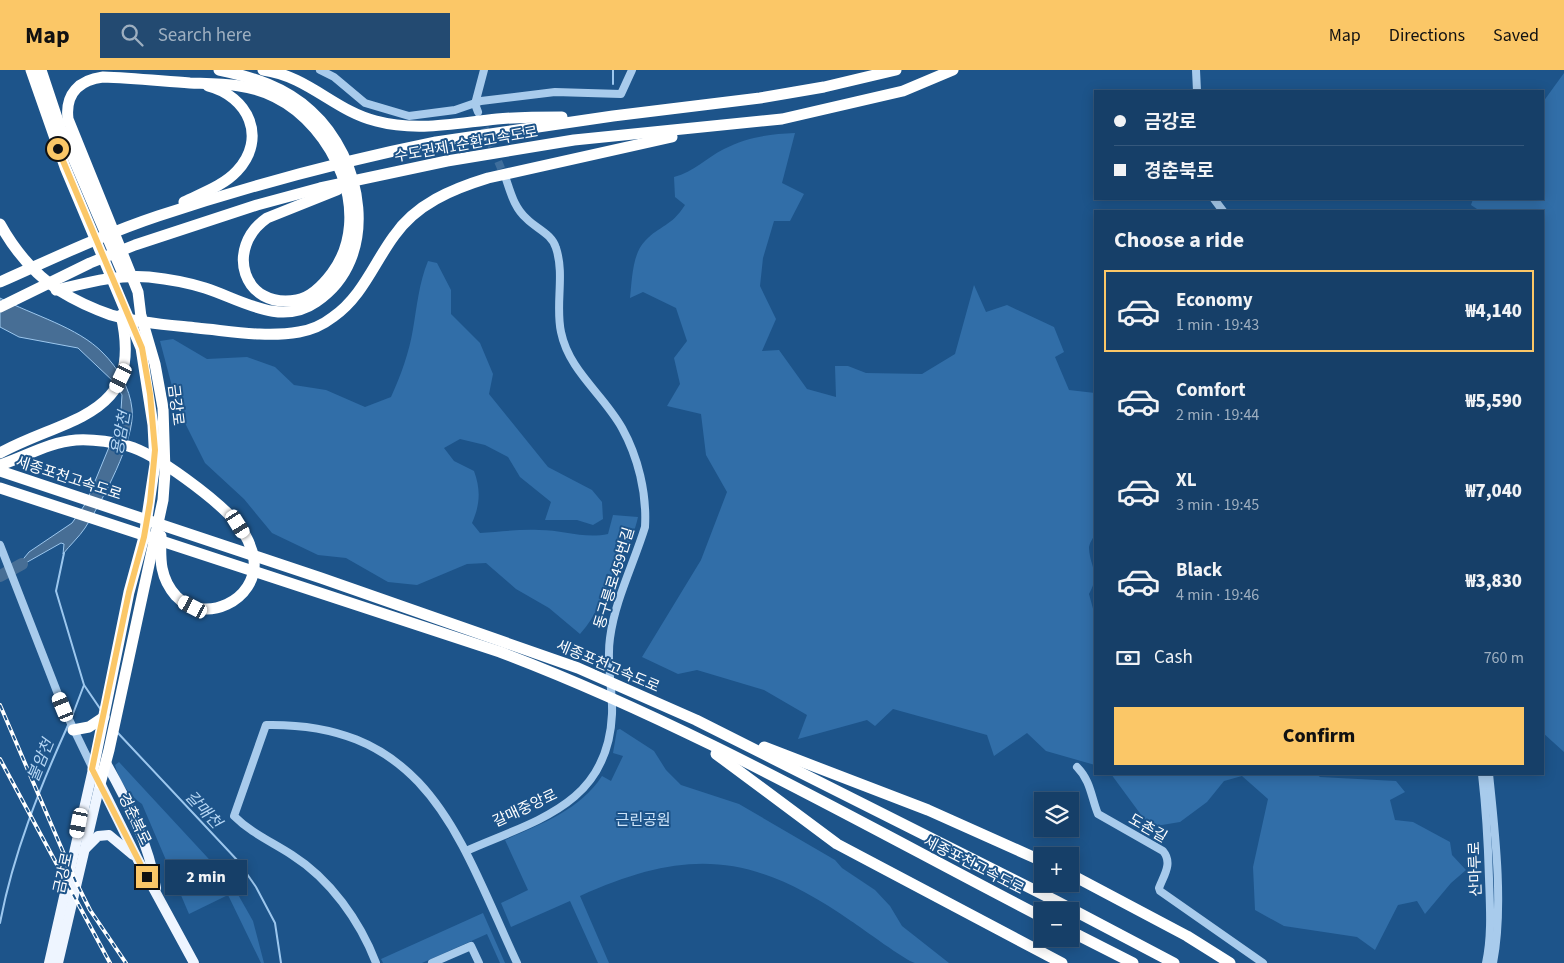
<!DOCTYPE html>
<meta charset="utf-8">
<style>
:root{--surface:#163f68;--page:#234a71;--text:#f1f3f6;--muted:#9eafc0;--line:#35587c;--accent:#fbc767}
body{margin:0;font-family:"Source Sans 3","Noto Sans KR",sans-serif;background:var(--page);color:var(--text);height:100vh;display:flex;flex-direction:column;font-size:19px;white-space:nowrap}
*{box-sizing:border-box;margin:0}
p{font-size:16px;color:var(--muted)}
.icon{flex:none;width:28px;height:28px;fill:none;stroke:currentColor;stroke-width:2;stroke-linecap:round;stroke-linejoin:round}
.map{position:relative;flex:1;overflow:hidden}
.side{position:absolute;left:1094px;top:140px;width:450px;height:565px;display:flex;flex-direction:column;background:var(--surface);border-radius:0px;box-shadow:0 2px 12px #0003,0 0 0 1px var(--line)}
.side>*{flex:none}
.banner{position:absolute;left:1094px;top:20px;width:450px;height:110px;border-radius:0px;box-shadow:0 2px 12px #0003,0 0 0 1px var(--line);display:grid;align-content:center;height:110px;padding:0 20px;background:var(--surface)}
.buttons{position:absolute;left:1034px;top:722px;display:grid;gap:10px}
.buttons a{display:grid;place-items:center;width:45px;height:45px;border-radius:0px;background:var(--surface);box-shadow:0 2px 12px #0003,0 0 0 1px var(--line);font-size:25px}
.end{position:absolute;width:22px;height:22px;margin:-11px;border:6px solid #fbc767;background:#111;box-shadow:0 0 0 2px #111}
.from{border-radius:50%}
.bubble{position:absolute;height:35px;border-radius:0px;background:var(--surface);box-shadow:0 2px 12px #0003,0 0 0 1px var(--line);font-size:16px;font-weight:800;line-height:35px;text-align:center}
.car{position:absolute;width:15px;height:30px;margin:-15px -8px;border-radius:6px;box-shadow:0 0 4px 1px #0007;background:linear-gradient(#fff 24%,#345 0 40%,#fff 0 76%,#345 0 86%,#fff 0)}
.banner b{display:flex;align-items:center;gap:18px;height:48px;font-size:19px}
.banner b+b{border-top:1px solid var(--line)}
.banner i{width:12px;height:12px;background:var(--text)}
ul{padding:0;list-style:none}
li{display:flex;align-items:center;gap:15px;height:82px;margin:0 10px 8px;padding:0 10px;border:2px solid transparent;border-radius:0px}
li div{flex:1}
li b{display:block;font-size:19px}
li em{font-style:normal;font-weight:800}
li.on{border-color:var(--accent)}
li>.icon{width:45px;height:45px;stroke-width:1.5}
h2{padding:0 20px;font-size:22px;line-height:60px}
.pay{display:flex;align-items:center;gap:12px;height:55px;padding:0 20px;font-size:19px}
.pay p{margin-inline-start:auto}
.action{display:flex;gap:10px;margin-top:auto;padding:10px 20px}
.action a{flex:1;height:58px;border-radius:0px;background:var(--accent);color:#111;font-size:20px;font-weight:800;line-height:58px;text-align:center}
header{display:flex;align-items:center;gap:30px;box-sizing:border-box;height:70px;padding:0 25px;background:var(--accent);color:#111}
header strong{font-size:24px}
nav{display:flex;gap:28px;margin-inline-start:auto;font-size:18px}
.search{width:350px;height:45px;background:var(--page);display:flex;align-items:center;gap:12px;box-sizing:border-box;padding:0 18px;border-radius:0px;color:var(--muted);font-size:19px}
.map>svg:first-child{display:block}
.green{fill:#316ea8}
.water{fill:#476e95;stroke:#9cc7ee}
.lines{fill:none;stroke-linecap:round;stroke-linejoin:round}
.stream{stroke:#9cc7ee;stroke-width:2}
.river{stroke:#476e95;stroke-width:12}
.minor-tunnel{stroke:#3f6e9c;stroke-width:8;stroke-dasharray:8 4;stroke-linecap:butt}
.minor{stroke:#a8cbec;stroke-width:8}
.major{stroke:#eef5ff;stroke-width:10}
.highway{stroke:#fff;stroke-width:11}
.rail-casing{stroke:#fff;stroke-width:4}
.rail{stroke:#1d548a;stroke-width:2;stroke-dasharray:5.5;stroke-linecap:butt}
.route{stroke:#fbc767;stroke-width:6}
.labels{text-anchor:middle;stroke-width:4;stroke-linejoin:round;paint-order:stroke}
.street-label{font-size:15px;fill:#fff;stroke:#1d548a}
.park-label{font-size:15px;fill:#cee4f9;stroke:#1d548a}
.water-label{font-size:16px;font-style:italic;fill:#b4d5f3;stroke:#1d548a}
</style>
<header>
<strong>Map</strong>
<div class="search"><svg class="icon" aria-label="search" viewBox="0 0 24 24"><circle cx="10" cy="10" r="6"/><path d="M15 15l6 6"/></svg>Search here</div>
<nav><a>Map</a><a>Directions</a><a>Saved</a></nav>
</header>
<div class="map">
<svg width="1564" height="893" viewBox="0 0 1564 893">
<rect width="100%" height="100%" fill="#1d548a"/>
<!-- green -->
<g class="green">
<polygon points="1564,3 1564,682 1542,662 1542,141 1480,141 1471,135 1473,129 1542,129 1543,32"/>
<path d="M 795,63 L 782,113 L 804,124 L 790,151 L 774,151 L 763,188 L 760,216 L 776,249 L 762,281 L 779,280 L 807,319 L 836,327 L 835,296 L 848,296 L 866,303 L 922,304 L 955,284 L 974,215 L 986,242 L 1007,235 L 1054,257 L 1064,282 L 1055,287 L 1069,320 L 1095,323 L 1095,464 C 1093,468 1089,474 1089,478 C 1090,498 1101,503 1089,524 L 1095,546 L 1095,695 L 1046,681 L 1027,663 L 994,686 L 987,665 L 893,639 L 875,656 L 867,650 L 798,669 L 807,645 L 764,620 L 697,600 L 678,604 L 642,587 L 701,490 L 727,422 L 706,385 L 701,344 L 667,336 L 680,314 L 674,288 L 687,271 L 676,238 L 643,222 L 630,228 C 632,211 632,184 645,171 C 660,155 671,157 685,135 L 675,127 L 674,107 C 694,102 706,88 724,79 C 747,67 770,64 795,63 Z"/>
<path d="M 428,191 L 437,193 L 451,220 L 451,244 L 480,273 L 493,304 L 489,324 L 548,397 L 592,420 L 602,432 L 603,449 L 593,455 L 577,450 L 545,450 L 551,432 L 520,407 L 508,387 L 485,375 L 460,369 L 444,378 L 454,391 L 474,401 C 481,420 480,435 472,453 L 480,463 C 499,462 519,459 539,460 C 563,460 584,469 608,464 L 613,445 L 638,447 C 632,473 624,481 613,503 C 602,525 597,546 580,564 L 549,538 L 516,519 L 486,493 L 467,494 L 417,515 L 388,512 L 346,488 L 318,485 L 272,463 L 244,429 L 205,393 L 178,339 L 160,271 L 173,269 L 207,289 L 247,287 L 275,297 L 294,315 L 326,320 L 365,337 L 391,327 C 401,305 409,283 413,259 C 417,236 419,213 428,191 Z"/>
<path d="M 620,659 L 654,681 L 666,700 L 681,715 L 739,734 L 835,790 L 842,798 L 875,820 L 890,836 L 902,856 L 949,893 C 938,893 925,893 915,893 C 906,891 862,858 851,851 C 753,783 689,777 580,826 L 609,893 L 598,893 L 570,831 L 511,857 L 501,833 L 528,820 L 505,770 C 542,753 579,741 602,706 L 611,711 L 623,686 L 613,683 L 617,660 Z"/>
<path d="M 119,692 L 232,814 L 253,851 L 264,893 L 261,893 L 228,825 L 189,844 L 142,734 C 129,725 119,711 115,695 Z"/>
<polygon points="1111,704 1316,704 1320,707 1396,711 1405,722 1390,730 1395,750 1413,752 1450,772 1452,785 1466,800 1451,813 1425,844 1417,831 1398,835 1375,880 1357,867 1284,856 1255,840 1253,797 1268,729 1242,706 1224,711 1207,732 1180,752 1150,757"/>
<polygon points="483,843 505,893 500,893 487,864 422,893 383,893 381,889"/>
</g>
<!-- water -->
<path class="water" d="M 0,228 C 32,245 78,257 103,283 C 118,298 130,318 132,339 C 136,369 101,433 85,458 C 79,467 70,475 63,484 L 64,474 L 61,473 L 15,499 L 29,482 L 72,453 L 86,433 L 114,365 L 121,340 L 122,325 L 115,313 L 78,278 L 19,267 L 0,257 Z"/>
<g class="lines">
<!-- stream -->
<g class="stream">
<polyline points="613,0 613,14"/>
<polyline points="64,483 56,521 84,615 71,649"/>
<polyline points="84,615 101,640"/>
<polyline points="117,662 238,791 256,817 275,853 281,893"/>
<path d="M 0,853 C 13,784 40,717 69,653"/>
</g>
<!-- river -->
<polyline class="river" points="0,506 22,494"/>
<!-- minor-tunnel -->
<polyline class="minor-tunnel" points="480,47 505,108"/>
<!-- minor -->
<g class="minor">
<polyline points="320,0 334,7 365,33 409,46 455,40 481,31 555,22 621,24 632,0"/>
<polyline points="1196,0 1197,21"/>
<polyline points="478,42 475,34 484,0"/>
<polyline points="1214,129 1223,141"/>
<polyline points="0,475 63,637 93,699"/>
<path d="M 1077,697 C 1091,711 1091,727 1098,744 L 1163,781 C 1173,793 1164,805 1159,818 L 1160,821 L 1263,893"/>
<path d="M 1482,704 C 1486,739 1488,773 1489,808 C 1490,837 1492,865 1486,893"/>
<path d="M 1489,704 C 1495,761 1504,837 1493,893"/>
<path d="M 466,781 C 536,750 608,735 612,644 C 613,619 606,594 610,568 C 615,530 634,493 645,457 C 647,423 638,387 622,358 C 603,324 569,301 561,262 C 555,235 565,205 556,178 C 552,164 537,159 527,149 C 515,139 511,124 506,109"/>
<path d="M 376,893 C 360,851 330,809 292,785 C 272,772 251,763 234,746 L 266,655 C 429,652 460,771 517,893"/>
<polyline points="432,893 471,876 479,893"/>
</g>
<!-- major -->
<g class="major">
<path d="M 106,693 C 128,732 149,774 156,818"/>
<polyline points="93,699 138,790 194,893"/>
<polyline points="83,781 98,766 109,765 133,785"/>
<polyline points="49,893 93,699"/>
<polyline points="58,893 100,714"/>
</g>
<!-- highway -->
<g class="highway">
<polyline points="31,0 65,97 141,278 153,355 155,394 144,467 129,522 93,699"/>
<polyline points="41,0 60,57 124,206"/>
<path d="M 263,0 C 308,6 335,41 376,51 C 417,62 456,53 497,49 C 518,47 540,47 562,47"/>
<path d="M 184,132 C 202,123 223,116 237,101 C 268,68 248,26 208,16"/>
<path d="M 0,154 C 15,181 34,204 60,221 C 76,231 94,239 111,245 C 139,253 169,255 197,258 C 230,261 266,268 299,262 C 311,260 324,254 333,247 C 362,227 374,193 394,166 C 416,134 452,119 488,108 L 672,67"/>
<path d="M 0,212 C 52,189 104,164 158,146 C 249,116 342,91 436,72 L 613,46 L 760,28 L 824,17 L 896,0"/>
<path d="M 56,220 C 86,213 118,204 149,207 C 168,209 186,212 205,218 C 240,229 280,257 316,232 C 382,188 363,88 311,41 C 285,17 253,7 219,0"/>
<polyline points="0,237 90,193 135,175 257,135 320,118 447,91 574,70 782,49 903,21 953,0"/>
<path d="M 141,247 L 138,222 L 68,49 C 65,24 79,10 103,7 C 132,8 161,11 190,13 C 220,14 247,13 275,27 C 334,56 375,145 332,203 C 323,215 312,227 297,230 C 243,240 224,178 267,148 L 337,120"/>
<path d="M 0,383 C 68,346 145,348 121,245"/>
<path d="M 0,395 C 25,387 49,372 76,370 C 93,369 112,372 128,376 C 157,384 217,430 237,453 C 245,463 252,477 254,490 C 258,530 204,556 176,526 C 160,508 160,490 161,466"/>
<polyline points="0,401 321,508 578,598 696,650 1056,831 1174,893"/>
<path d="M 0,418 L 500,582 C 688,653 864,755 1042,847"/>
<polyline points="73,660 89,657 104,647"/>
<polyline points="764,677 928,740 1042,791"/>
<polyline points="716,684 837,774 1062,893"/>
<polyline points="100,714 109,680 163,430 165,402 163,338 155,294 141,246"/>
<polyline points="1070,804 1187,866 1230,893"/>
<polyline points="1070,861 1133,893"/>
</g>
<!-- rail casing -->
<g class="rail-casing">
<g id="rail">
<polyline points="0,635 76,812 90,840 126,893"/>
<polyline points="0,689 110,893"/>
</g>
</g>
<!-- rail -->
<use href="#rail" class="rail"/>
</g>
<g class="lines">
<!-- route -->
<polyline class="route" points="58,79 142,278 150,324 155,380 150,432 144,467 129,522 92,699 147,807"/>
</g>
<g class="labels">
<!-- street labels -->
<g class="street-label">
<text transform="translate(466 74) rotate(-10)" y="5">수도권제1순환고속도로</text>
<text transform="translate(176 335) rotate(83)" y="5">금강로</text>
<text transform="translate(69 408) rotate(18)" y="5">세종포천고속도로</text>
<text transform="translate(614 508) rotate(-73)" y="5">동구릉로459번길</text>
<text transform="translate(608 596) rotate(23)" y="5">세종포천고속도로</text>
<text transform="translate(525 738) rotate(-25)" y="5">갈매중앙로</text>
<text transform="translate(135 749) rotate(64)" y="5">경춘북로</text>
<text transform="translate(1148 758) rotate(30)" y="5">도촌길</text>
<text transform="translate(974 795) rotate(27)" y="5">세종포천고속도로</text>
<text transform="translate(1475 799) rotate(-92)" y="5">산마루로</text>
<text transform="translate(63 803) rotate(-78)" y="5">금강로</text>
</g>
<!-- park labels -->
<g class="park-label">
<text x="643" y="755">근린공원</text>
</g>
<!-- water labels -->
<g class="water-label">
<text transform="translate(120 363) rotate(-80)" y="6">용암천</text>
<text transform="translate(40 690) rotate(-68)" y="6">불암천</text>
<text transform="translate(204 739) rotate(47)" y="6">갈매천</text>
</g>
</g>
</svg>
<div class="buttons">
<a><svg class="icon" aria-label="layers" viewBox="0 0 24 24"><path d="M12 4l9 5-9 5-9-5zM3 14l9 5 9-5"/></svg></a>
<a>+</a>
<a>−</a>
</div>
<i class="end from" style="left:58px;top:79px"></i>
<i class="end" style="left:147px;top:807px"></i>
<div class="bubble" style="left:165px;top:790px;width:82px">2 min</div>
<i class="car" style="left:121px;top:308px;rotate:206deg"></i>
<i class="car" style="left:238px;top:454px;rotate:148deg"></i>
<i class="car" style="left:193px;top:537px;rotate:297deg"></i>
<i class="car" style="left:63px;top:637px;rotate:338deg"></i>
<i class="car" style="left:79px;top:753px;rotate:191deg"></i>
<div class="banner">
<b><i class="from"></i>금강로</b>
<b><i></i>경춘북로</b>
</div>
<section class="side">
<h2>Choose a ride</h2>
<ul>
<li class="on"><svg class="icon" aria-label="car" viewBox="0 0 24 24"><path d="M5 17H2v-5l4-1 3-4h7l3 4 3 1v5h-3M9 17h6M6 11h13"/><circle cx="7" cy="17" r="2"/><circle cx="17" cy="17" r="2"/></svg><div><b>Economy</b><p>1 min · 19:43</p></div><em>₩4,140</em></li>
<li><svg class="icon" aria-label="car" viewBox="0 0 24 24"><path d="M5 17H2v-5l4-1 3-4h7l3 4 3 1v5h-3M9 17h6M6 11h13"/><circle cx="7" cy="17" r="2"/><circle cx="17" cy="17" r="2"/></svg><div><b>Comfort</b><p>2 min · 19:44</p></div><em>₩5,590</em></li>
<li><svg class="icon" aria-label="car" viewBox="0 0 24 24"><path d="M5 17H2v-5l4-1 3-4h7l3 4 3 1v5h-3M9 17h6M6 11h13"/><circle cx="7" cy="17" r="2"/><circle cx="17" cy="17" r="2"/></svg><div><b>XL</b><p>3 min · 19:45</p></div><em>₩7,040</em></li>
<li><svg class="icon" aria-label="car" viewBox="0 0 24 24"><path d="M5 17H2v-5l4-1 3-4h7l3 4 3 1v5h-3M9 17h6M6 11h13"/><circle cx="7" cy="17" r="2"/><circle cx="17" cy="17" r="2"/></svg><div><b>Black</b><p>4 min · 19:46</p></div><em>₩3,830</em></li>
</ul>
<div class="pay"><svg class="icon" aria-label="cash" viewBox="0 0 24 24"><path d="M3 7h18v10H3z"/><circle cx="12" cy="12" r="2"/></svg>Cash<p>760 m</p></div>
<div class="action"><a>Confirm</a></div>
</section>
</div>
